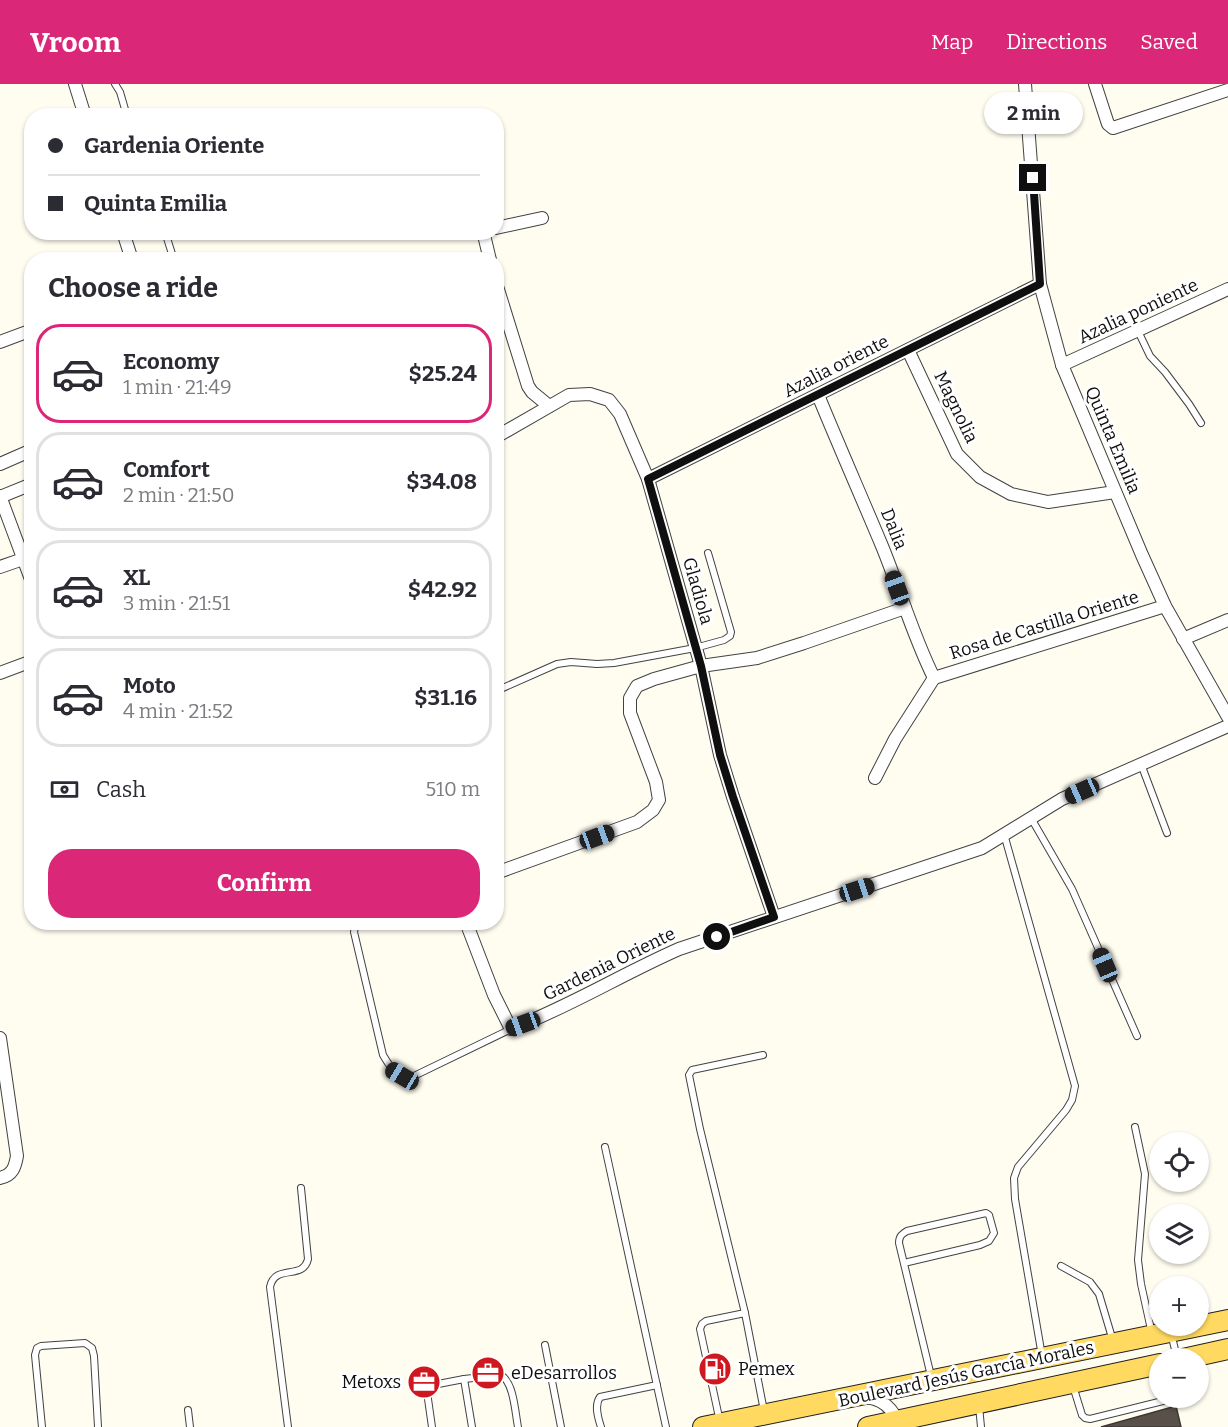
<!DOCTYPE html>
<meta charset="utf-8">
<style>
:root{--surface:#fff;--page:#f7f7f7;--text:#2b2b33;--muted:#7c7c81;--line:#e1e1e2;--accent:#db2777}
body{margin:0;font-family:Bitter,serif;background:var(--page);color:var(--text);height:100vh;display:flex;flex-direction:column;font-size:22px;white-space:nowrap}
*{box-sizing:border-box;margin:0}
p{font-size:20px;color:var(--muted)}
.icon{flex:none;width:33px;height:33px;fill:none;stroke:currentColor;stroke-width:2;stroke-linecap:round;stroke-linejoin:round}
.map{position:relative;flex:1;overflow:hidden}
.details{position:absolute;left:24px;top:168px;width:480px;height:678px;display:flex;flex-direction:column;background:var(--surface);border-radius:24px;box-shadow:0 2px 4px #0004}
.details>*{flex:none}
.top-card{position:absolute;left:24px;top:24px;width:480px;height:132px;border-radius:24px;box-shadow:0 2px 4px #0004;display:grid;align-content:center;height:132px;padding:0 24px;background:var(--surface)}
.buttons{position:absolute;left:1149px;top:1048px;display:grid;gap:12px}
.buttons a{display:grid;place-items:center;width:60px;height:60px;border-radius:50%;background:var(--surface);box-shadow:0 2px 4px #0004;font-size:30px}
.end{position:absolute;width:27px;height:27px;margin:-14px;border:8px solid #0f0f0f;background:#fff;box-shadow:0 0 0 3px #fff}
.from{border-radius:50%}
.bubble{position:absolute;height:42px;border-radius:21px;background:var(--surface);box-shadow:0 2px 4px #0004;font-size:20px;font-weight:700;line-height:42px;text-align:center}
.car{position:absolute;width:18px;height:36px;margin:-18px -9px;border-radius:8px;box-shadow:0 0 4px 2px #0007;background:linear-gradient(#222 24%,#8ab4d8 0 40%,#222 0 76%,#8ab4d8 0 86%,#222 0)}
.top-card b{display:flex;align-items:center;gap:21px;height:57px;font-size:22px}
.top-card b+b{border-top:2px solid var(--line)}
.top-card i{width:15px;height:15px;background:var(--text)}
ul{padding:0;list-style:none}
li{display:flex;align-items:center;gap:18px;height:99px;margin:0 12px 9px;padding:0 12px;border:3px solid var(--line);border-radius:24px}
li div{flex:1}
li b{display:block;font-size:22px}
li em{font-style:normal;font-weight:700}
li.current{border-color:var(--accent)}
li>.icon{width:54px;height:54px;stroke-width:1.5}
h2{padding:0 24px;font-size:27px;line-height:72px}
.pay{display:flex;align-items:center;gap:15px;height:66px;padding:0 24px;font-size:22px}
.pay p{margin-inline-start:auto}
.primary-button{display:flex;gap:12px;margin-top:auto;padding:12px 24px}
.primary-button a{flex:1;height:69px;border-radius:24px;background:var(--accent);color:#fff;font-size:24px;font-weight:700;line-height:69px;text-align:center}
header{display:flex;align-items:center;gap:36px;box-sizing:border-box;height:84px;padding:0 30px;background:var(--accent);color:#fff}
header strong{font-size:28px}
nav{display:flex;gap:33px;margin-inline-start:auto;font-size:21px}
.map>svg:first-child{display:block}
.building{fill:#59504a;stroke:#3e3834;stroke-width:1.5}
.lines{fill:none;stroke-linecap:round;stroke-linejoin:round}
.service-casing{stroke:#424242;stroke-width:8}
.minor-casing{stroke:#424242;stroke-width:14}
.primary-casing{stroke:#202020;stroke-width:22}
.service{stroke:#fff;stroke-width:6}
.minor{stroke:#fff;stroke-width:12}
.primary{stroke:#ffd960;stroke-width:20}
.route{stroke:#0f0f0f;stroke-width:8}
.labels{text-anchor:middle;stroke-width:6;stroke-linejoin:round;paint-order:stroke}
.street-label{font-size:18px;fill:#0f0f0f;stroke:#fff}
.poi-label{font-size:18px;fill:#0f0f0f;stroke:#fff;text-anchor:start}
</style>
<header>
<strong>Vroom</strong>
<nav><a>Map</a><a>Directions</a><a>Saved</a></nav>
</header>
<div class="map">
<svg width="1228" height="1343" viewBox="0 0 1228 1343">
<rect width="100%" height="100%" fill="#fffcf0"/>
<!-- building -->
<polygon class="building" points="1176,1322 1181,1343 1101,1343"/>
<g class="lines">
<!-- service casing -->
<g class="service-casing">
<g id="service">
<polyline points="115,0 120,8 127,32"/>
<polyline points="165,148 174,176"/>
<polyline points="1138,247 1150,272 1165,288 1189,320 1201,339"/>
<polyline points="496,607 557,580 571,578 597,580 614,579 695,564 724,556 730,552 731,548 708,469"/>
<polyline points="1141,680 1167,749"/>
<polyline points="1031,734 1072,805 1137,952"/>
<polyline points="1004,750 1075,1002 1072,1016 1066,1026 1018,1083 1014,1094 1015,1115 1042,1272"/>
<path d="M 356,838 L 354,848 L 383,971 C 392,986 395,992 414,992 L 511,945"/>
<polyline points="1135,1043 1145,1090 1138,1176 1141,1200 1152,1250"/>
<polyline points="605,1063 666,1343"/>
<path d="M 904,1179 L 980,1161 L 989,1157 L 994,1149 L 989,1131 L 986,1129 L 907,1147 C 902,1150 899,1152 899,1159 L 931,1292"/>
<polyline points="1061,1182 1090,1198 1099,1210 1113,1257"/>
<polyline points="745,1229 700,1045 689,991 692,986 763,971"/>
<polyline points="1171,1249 1177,1274"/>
<polyline points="545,1261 561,1343"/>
<polyline points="464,1295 472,1343"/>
<polyline points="1073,1302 1082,1331 1085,1334 1090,1335 1171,1315 1172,1314"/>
<polyline points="979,1322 981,1343"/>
<polyline points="188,1326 190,1343"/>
<polyline points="720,1338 700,1245 702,1240 706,1237 745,1229 764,1327"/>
<polyline points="42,1343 35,1271 37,1264 41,1262 85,1259 92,1264 94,1272 98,1343"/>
<path d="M 288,1343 L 270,1203 C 275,1179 303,1197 308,1175 L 301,1104"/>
<path d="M 432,1343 L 427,1308 L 429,1303 L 433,1301 L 464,1295 L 501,1291 C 514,1299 515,1328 518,1343"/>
<path d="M 601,1343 C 598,1334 594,1321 600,1313 L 657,1301"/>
</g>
</g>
<!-- minor casing -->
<g class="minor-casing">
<g id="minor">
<polyline points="75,0 85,32"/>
<polyline points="1025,0 1040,200 1062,281 1142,471 1165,522 1228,633"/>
<polyline points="1095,0 1108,40 1113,44 1228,6"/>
<polyline points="496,144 542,134"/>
<polyline points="123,148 132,176"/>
<polyline points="486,148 484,151 490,176"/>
<polyline points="496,199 528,302 532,308 549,322"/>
<polyline points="0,258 32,246"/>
<polyline points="908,266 957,370 980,393 1011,410 1048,418 1115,408"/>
<polyline points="1062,281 1228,205"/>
<path d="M 818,311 C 839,362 861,412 882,462 C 900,506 913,552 934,594"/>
<polyline points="496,353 569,311 590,310 609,316 620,330 648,395 701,582 720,671 733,713 774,833"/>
<polyline points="0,380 32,366"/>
<polyline points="648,395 1040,200"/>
<polyline points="0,412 32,498"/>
<polyline points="0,413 32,400"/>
<polyline points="0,483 23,475"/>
<polyline points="1183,555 1228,536"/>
<polyline points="0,589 32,577"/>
<polyline points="934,594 1165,522"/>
<polyline points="875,694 895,655 934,594"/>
<polyline points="496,789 637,738 653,726 659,716 656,698 630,629 630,614 637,602 654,595 701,582 757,574 804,559 905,524"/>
<path d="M 466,838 L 494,911 L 511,945 C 569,923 622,890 679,865 L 982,764 L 1062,715 L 1228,642"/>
<path d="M 0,954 L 17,1072 C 15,1083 13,1091 0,1094"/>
<path d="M 864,1313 C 882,1314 894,1325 899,1342"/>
</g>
</g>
<!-- primary casing -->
<g class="primary-casing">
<g id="primary">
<polyline points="1183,1275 1228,1265"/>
<polyline points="703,1343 1228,1236"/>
<polyline points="868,1343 1160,1280"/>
</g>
</g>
<!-- service -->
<use href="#service" class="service"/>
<!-- minor -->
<use href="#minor" class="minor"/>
<!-- primary -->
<use href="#primary" class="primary"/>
</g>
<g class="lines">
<!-- route -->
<polyline class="route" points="717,853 774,833 733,713 720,671 701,582 648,395 1040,200 1033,94"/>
</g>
<!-- icons -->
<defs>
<g id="fuel-disc" transform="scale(1.725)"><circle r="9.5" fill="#ce171f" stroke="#fff"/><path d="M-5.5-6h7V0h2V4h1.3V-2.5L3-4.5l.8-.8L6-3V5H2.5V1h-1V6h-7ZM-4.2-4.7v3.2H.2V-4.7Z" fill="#fff"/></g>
<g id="office-disc" transform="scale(1.725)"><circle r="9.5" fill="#ce171f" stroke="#fff"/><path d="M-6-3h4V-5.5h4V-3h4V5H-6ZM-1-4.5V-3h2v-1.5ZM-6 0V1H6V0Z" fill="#fff"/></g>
</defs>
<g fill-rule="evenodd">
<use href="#fuel-disc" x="715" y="1285"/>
<use href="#office-disc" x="488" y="1289"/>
<use href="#office-disc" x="424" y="1298"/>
</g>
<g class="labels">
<!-- street labels -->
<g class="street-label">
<text transform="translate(1138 227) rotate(-25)" y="6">Azalia poniente</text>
<text transform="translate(836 282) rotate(-27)" y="6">Azalia oriente</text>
<text transform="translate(956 323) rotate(64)" y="6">Magnolia</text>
<text transform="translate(1113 356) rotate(67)" y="6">Quinta Emilia</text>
<text transform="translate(894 445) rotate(68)" y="6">Dalia</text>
<text transform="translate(698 507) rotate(74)" y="6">Gladiola</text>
<text transform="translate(1044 541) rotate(-17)" y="6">Rosa de Castilla Oriente</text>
<text transform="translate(609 880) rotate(-26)" y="6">Gardenia Oriente</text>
<text transform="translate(966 1290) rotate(-12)" y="6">Boulevard Jesús García Morales</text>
</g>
<!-- poi labels -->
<g class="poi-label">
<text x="738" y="1291">Pemex</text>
<text x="511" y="1295">eDesarrollos</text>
<text x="401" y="1304" text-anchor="end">Metoxs</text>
</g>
</g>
</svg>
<div class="buttons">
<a><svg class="icon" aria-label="locate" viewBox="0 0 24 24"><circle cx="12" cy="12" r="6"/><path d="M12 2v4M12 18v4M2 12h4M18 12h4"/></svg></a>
<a><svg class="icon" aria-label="layers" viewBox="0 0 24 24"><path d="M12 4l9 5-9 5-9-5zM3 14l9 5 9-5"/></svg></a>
<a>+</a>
<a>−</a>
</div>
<i class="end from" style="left:717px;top:853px"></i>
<i class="end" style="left:1033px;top:94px"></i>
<div class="bubble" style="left:984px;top:8px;width:99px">2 min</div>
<i class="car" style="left:897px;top:504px;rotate:340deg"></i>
<i class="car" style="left:1082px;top:707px;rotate:246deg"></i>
<i class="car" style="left:597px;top:753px;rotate:70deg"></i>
<i class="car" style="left:857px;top:806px;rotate:72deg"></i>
<i class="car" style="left:1105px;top:881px;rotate:337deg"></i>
<i class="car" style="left:523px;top:940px;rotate:250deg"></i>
<i class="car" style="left:402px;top:992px;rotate:301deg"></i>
<div class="top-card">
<b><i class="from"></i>Gardenia Oriente</b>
<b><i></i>Quinta Emilia</b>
</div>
<section class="details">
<h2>Choose a ride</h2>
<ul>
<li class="current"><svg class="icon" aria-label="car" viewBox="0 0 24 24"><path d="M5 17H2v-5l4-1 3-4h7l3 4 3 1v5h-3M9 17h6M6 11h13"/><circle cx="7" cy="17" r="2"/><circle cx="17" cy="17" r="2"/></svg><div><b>Economy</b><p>1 min · 21:49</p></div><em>$25.24</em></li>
<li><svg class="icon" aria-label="car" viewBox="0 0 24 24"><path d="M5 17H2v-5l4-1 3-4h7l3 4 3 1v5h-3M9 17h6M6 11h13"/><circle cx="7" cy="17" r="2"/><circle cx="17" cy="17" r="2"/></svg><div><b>Comfort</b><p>2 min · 21:50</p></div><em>$34.08</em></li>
<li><svg class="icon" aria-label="car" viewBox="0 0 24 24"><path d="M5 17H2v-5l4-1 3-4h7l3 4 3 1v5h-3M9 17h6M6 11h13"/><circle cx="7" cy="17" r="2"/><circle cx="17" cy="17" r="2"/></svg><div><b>XL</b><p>3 min · 21:51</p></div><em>$42.92</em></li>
<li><svg class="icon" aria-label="car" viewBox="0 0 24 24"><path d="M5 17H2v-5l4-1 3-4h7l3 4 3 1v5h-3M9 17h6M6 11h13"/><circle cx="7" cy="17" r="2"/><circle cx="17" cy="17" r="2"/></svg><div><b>Moto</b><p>4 min · 21:52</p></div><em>$31.16</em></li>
</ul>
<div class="pay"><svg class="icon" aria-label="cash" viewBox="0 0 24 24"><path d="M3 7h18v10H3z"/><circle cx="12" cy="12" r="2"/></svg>Cash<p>510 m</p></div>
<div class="primary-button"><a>Confirm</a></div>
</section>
</div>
